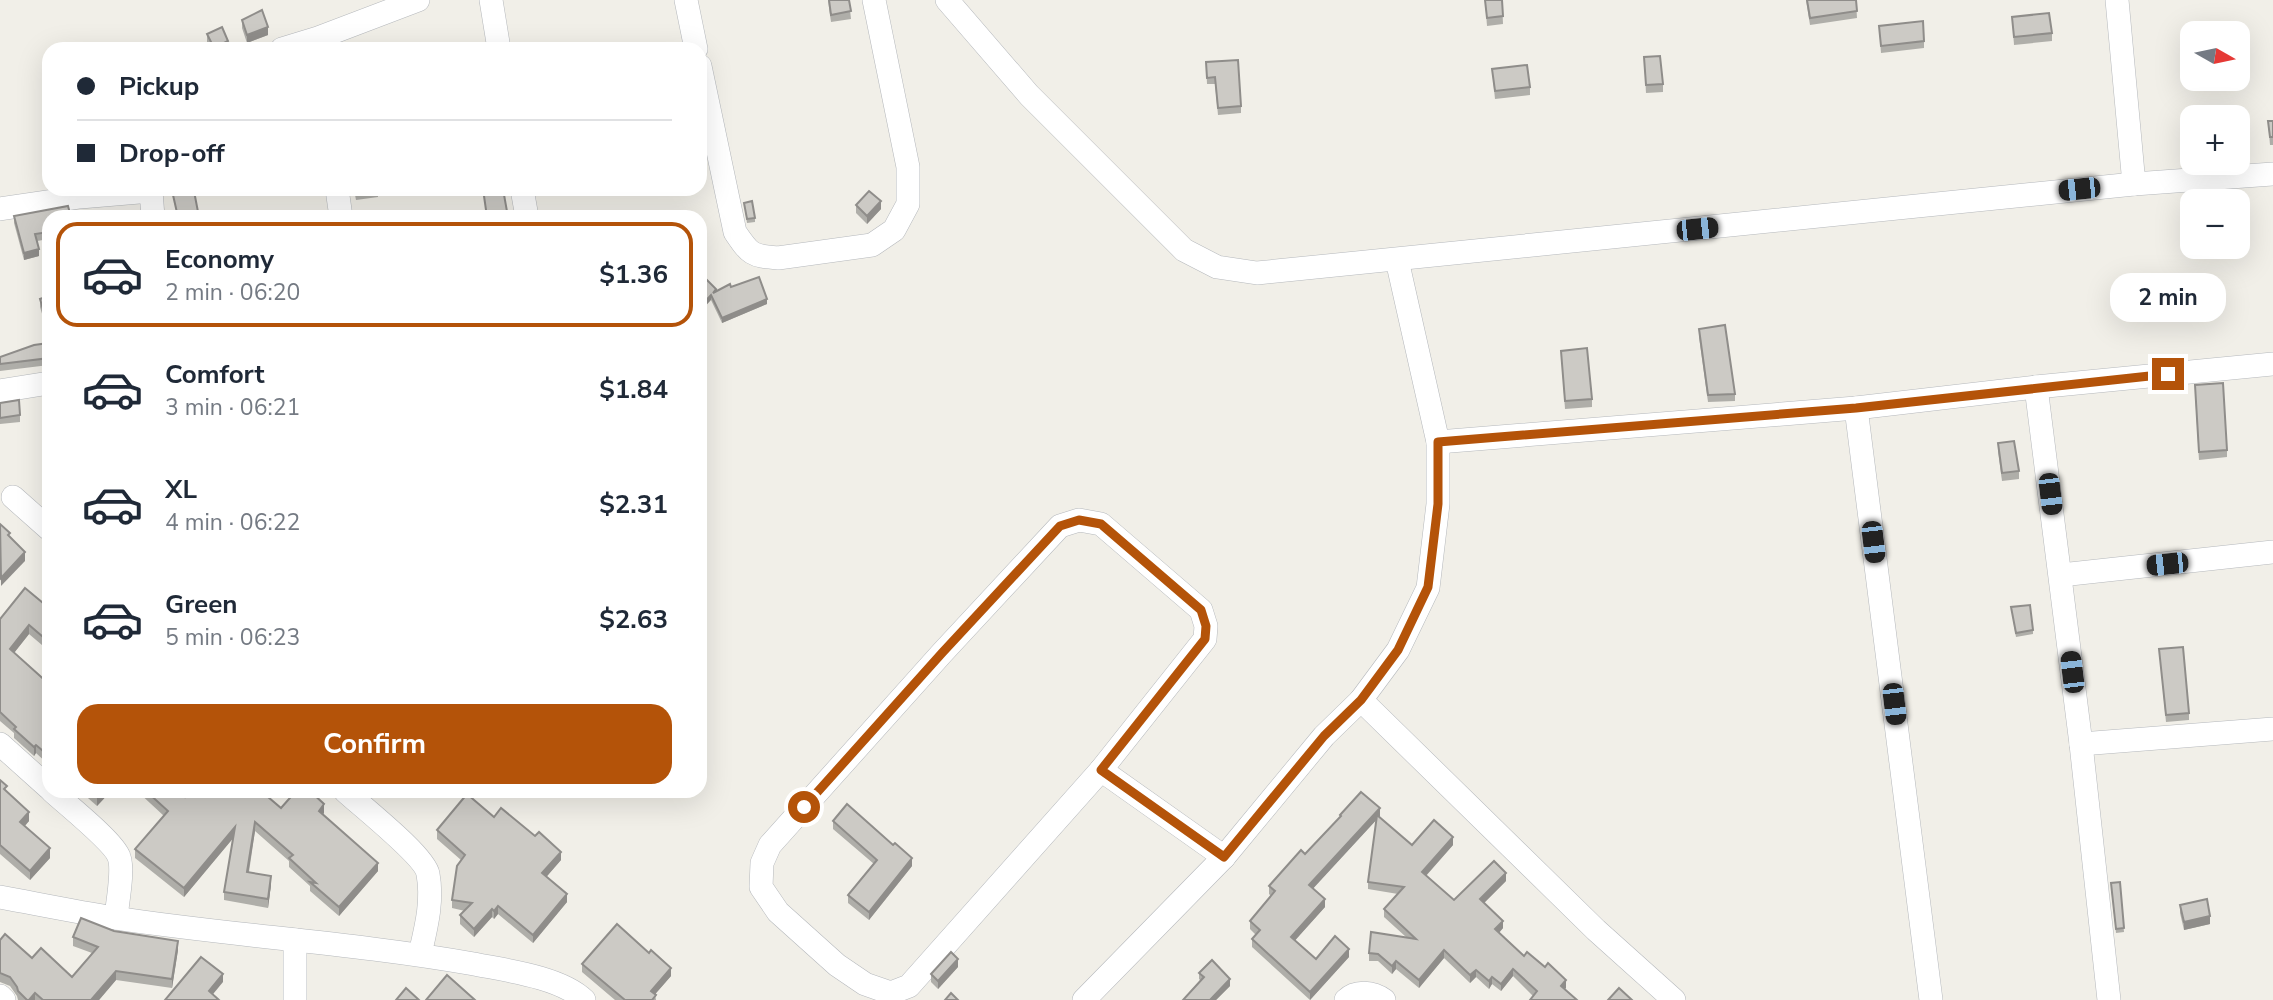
<!DOCTYPE html>
<meta charset="utf-8">
<style>
:root{--surface:#fff;--page:#f6f6f7;--text:#1f2937;--muted:#747a83;--line:#e0e1e3;--accent:#b45309}
body{margin:0;font-family:"Nunito Sans",sans-serif;background:var(--page);color:var(--text);height:100vh;display:flex;flex-direction:column;font-size:26px;white-space:nowrap}
*{box-sizing:border-box;margin:0}
p{font-size:23px;color:var(--muted)}
.icon{flex:none;width:38px;height:38px;fill:none;stroke:currentColor;stroke-width:2;stroke-linecap:round;stroke-linejoin:round}
.map{position:relative;flex:1;overflow:hidden}
.panel{position:absolute;left:42px;top:210px;width:665px;height:588px;display:flex;flex-direction:column;background:var(--surface);border-radius:21px;box-shadow:0 7px 28px #0002}
.panel>*{flex:none}
.banner{position:absolute;left:42px;top:42px;width:665px;height:154px;border-radius:21px;box-shadow:0 7px 28px #0002;display:grid;align-content:center;height:154px;padding:0 35px;background:var(--surface)}
.needle{width:46px;rotate:99deg}
.controls{position:absolute;left:2180px;top:21px;display:grid;gap:14px}
.controls a{display:grid;place-items:center;width:70px;height:70px;border-radius:14px;background:var(--surface);box-shadow:0 7px 28px #0002;font-size:35px}
.end{position:absolute;width:32px;height:32px;margin:-16px;border:9px solid #b45309;background:#fff;box-shadow:0 0 0 4px #fff}
.from{border-radius:50%}
.bubble{position:absolute;height:49px;border-radius:21px;background:var(--surface);box-shadow:0 7px 28px #0002;font-size:23px;font-weight:700;line-height:49px;text-align:center}
.car{position:absolute;width:21px;height:42px;margin:-21px -10px;border-radius:9px;box-shadow:0 0 5px 2px #0007;background:linear-gradient(#222 24%,#8ab4d8 0 40%,#222 0 76%,#8ab4d8 0 86%,#222 0)}
.banner b{display:flex;align-items:center;gap:24px;height:66px;font-size:26px}
.banner b+b{border-top:2px solid var(--line)}
.banner i{width:18px;height:18px;background:var(--text)}
ul{padding:12px 0 0;list-style:none}
li{display:flex;align-items:center;gap:21px;height:105px;margin:0 14px 10px;padding:0 21px;border:4px solid transparent;border-radius:21px}
li div{flex:1}
li b{display:block;font-size:26px}
li em{font-style:normal;font-weight:700}
li.on{border-color:var(--accent)}
li>.icon{width:63px;height:63px;stroke-width:1.5}
.action{display:flex;gap:14px;margin-top:auto;padding:14px 35px}
.action a{flex:1;height:80px;border-radius:21px;background:var(--accent);color:#fff;font-size:28px;font-weight:700;line-height:80px;text-align:center}
.map>svg:first-child{display:block}
.lines{fill:none;stroke-linecap:round;stroke-linejoin:round}
.minor-casing{stroke:#b5b8bc;stroke-width:24}
.minor{stroke:#fff;stroke-width:23}
.wall{fill:#afaea9}
.shaded-wall{fill:#8f8d8a}
.building{fill:#cccac5;stroke:#8f8d8a;stroke-width:2}
.route{stroke:#b45309;stroke-width:9}
</style>
<div class="map">
<svg width="2273" height="1000" viewBox="0 0 2273 1000">
<rect width="100%" height="100%" fill="#f1efe8"/>
<g class="lines">
<!-- minor casing -->
<g class="minor-casing">
<g id="minor">
<polyline points="491,0 499,49"/>
<polyline points="686,0 696,49"/>
<polyline points="947,0 1029,95 1184,250 1217,267 1257,273 2134,184 2273,174"/>
<polyline points="2117,0 2134,184"/>
<polyline points="282,49 318,38 418,0"/>
<path d="M 700,66 L 735,232 C 750,254 751,256 778,258 L 872,245 L 894,230 L 908,204 L 908,167 L 874,0"/>
<polyline points="337,189 341,217"/>
<polyline points="522,189 527,217"/>
<polyline points="151,191 153,217"/>
<polyline points="0,209 80,197 151,191 150,189"/>
<polyline points="2036,387 2081,744 2109,1000"/>
<polyline points="0,391 49,383"/>
<polyline points="1856,408 1931,1000"/>
<polyline points="1438,442 1856,408 2036,387 2273,364"/>
<polyline points="13,497 49,529"/>
<polygon points="1079,520 1101,524 1201,610 1206,626 1205,639 1101,770 909,986 891,993 865,984 837,965 778,912 761,887 762,863 770,845 942,653 1060,526"/>
<polyline points="2061,575 2273,552"/>
<polyline points="1361,700 1596,930 1674,1000"/>
<polyline points="0,744 49,788"/>
<polyline points="2081,744 2273,729"/>
<polyline points="1101,770 1224,857"/>
<path d="M 52,791 C 66,804 114,842 119,857 C 124,870 117,904 116,918"/>
<path d="M 345,791 C 361,806 425,856 428,874 C 433,902 426,928 420,954"/>
<path d="M 0,897 C 38,904 77,912 115,918 C 234,936 355,943 474,964 C 504,970 561,977 584,1000"/>
<polyline points="0,996 4,1000"/>
<polyline points="295,1000 295,940"/>
<polyline points="1084,1000 1224,857 1324,736 1361,700 1398,650 1428,588 1438,504 1438,442 1397,260"/>
<path d="M 1346,1000 C 1356,990 1373,992 1384,1000"/>
</g>
</g>
<!-- minor -->
<use href="#minor" class="minor"/>
</g>
<!-- wall -->
<g class="wall">
<polygon points="828,0 849,0 851,19 831,22"/>
<polygon points="1485,0 1502,0 1503,24 1487,26"/>
<polygon points="1806,0 1856,0 1857,18 1810,25"/>
<polygon points="2012,17 2052,33 2052,41 2014,45"/>
<polygon points="242,20 268,35 247,43 242,28"/>
<polygon points="1879,26 1924,41 1924,48 1881,53"/>
<polygon points="207,34 228,49 210,49 207,42"/>
<polygon points="1644,57 1663,84 1663,92 1646,93"/>
<polygon points="1206,62 1241,106 1241,113 1218,115 1215,84 1207,84"/>
<polygon points="1492,69 1530,87 1530,95 1495,99"/>
<polygon points="2268,121 2273,121 2273,145 2270,145"/>
<polygon points="354,189 378,189 378,197 356,200"/>
<polygon points="744,203 755,218 755,222 747,223"/>
<polygon points="856,205 881,209 867,224 856,213"/>
<polygon points="14,216 49,217 49,239 37,241 39,256 24,260 14,223"/>
<polygon points="700,273 716,291 731,287 767,304 722,323 711,300"/>
<polygon points="49,296 46,327 40,307 40,299"/>
<polygon points="1699,329 1735,394 1735,401 1708,402 1699,337"/>
<polygon points="49,343 49,365 0,371 0,357"/>
<polygon points="1561,351 1592,399 1592,407 1565,409"/>
<polygon points="2195,393 2227,450 2227,457 2199,460"/>
<polygon points="0,403 20,415 20,422 0,424"/>
<polygon points="1998,443 2019,471 2019,479 2002,481 1998,451"/>
<polygon points="2011,607 2033,630 2033,634 2016,637"/>
<polygon points="49,608 49,651 29,634 14,653 49,684 49,765 36,753 34,756 14,738 14,733 0,721 0,619"/>
<polygon points="2159,649 2189,713 2189,720 2166,722"/>
<polygon points="0,780 7,792 29,821 25,826 50,858 30,880 0,854"/>
<polygon points="80,791 111,791 97,806"/>
<polygon points="137,791 178,791 185,797 324,813 323,814 378,871 339,916 310,891 310,886 289,867 289,861 255,831 249,872 271,885 268,908 224,900 224,892 233,838 184,897 135,858 135,849 164,816"/>
<polygon points="1340,815 1380,816 1379,817 1412,845 1453,845 1426,876 1454,900 1506,881 1484,903 1503,928 1499,933 1524,956 1566,988 1533,996 1513,976 1501,991 1492,984 1489,989 1476,977 1470,983 1444,958 1419,988 1396,969 1392,974 1378,961 1369,961 1369,953 1406,937 1384,917 1384,909 1398,894 1368,889 1368,882 1377,819 1313,888 1325,907 1295,940 1316,959 1349,957 1310,1000 1252,947 1252,939 1256,935 1250,929 1250,921 1271,896 1269,894 1269,886 1305,854 1340,818"/>
<polygon points="494,817 561,860 546,877 567,902 533,943 498,914 494,919 492,917 474,937 460,924 460,915 465,911 452,908 452,900 461,860 437,839 437,830"/>
<polygon points="833,821 912,866 869,920 848,903 848,895 874,864 833,829"/>
<polygon points="2120,882 2124,932 2116,933 2111,887"/>
<polygon points="2180,905 2210,924 2184,930 2180,913"/>
<polygon points="114,931 178,950 172,988 116,980 99,1000 18,1000 17,996 10,986 0,982 0,940 32,958 72,977 92,953 73,946 73,937"/>
<polygon points="649,953 671,976 655,994 656,1000 615,1000 582,972 582,964"/>
<polygon points="958,967 938,989 931,982 931,974"/>
<polygon points="1199,973 1230,986 1216,1000 1183,1000 1201,981 1199,979"/>
</g>
<!-- shaded-wall -->
<g class="shaded-wall">
<polygon points="268,27 268,35 247,43 247,35"/>
<polygon points="228,41 228,49 214,49 214,48"/>
<polygon points="881,201 881,209 867,224 867,216"/>
<polygon points="39,249 39,256 24,260 24,253"/>
<polygon points="711,295 711,300 700,312 700,307"/>
<polygon points="767,299 767,304 722,323 722,318"/>
<polygon points="49,318 49,326 46,327 46,319"/>
<polygon points="25,552 25,561 1,586 1,578"/>
<polygon points="29,625 29,634 10,658 10,649"/>
<polygon points="36,745 36,753 34,756 34,747"/>
<polygon points="103,791 111,791 97,806 97,797"/>
<polygon points="324,804 324,813 319,819 319,811"/>
<polygon points="1380,808 1380,816 1309,893 1309,885"/>
<polygon points="29,812 29,821 20,831 20,822"/>
<polygon points="255,822 255,831 247,881 247,872"/>
<polygon points="235,827 235,836 184,897 184,888"/>
<polygon points="1453,837 1453,845 1422,880 1422,872"/>
<polygon points="50,848 50,858 30,880 30,871"/>
<polygon points="561,852 561,860 542,882 542,873"/>
<polygon points="912,858 912,866 869,920 869,912"/>
<polygon points="378,863 378,871 339,916 339,907"/>
<polygon points="1506,873 1506,881 1480,907 1480,899"/>
<polygon points="271,876 271,885 268,908 268,899"/>
<polygon points="567,894 567,902 533,943 533,935"/>
<polygon points="1325,899 1325,907 1291,945 1291,937"/>
<polygon points="498,906 498,914 494,919 494,911"/>
<polygon points="492,909 492,917 474,937 474,929"/>
<polygon points="2210,916 2210,924 2184,930 2184,922"/>
<polygon points="1503,921 1503,928 1495,937 1495,929"/>
<polygon points="178,941 178,950 172,988 172,979"/>
<polygon points="1349,949 1349,957 1310,1000 1310,992"/>
<polygon points="1444,950 1444,958 1419,988 1419,980"/>
<polygon points="958,959 958,967 938,989 938,981"/>
<polygon points="1396,961 1396,969 1392,974 1392,966"/>
<polygon points="671,968 671,976 651,999 651,991"/>
<polygon points="1513,969 1513,976 1501,991 1501,984"/>
<polygon points="1476,970 1476,977 1470,983 1470,975"/>
<polygon points="116,971 116,980 99,1000 91,1000"/>
<polygon points="223,974 223,982 209,999 209,991"/>
<polygon points="1492,977 1492,984 1489,989 1489,981"/>
<polygon points="1230,979 1230,986 1216,1000 1210,1000"/>
<polygon points="1566,980 1566,988 1561,994 1561,986"/>
<polygon points="35,993 35,1000 29,1000"/>
</g>
<!-- building -->
<g class="building">
<polygon points="829,0 849,0 851,11 831,15"/>
<polygon points="1485,0 1502,0 1503,16 1487,18"/>
<polygon points="1807,0 1856,0 1857,11 1810,18"/>
<polygon points="262,10 268,27 247,35 242,20"/>
<polygon points="2049,13 2052,33 2014,37 2012,17"/>
<polygon points="1923,21 1924,41 1881,46 1879,26"/>
<polygon points="222,27 228,41 214,48 207,34"/>
<polygon points="1660,56 1663,84 1646,85 1644,57"/>
<polygon points="1238,60 1241,106 1218,108 1215,77 1207,78 1206,62"/>
<polygon points="1527,65 1530,87 1495,91 1492,69"/>
<polygon points="2268,121 2273,121 2273,137 2270,137"/>
<polygon points="355,189 378,189 378,190 356,193"/>
<polygon points="483,189 503,189 508,217 487,217"/>
<polygon points="194,191 199,217 178,217 173,195"/>
<polygon points="869,191 881,201 867,216 856,205"/>
<polygon points="752,201 755,218 747,219 744,203"/>
<polygon points="68,206 71,217 49,217 49,232 35,234 39,249 24,253 14,216"/>
<polygon points="700,273 716,289 713,293 730,284 731,287 759,277 767,299 722,318 711,295 700,307"/>
<polygon points="49,296 49,318 46,319 40,299"/>
<polygon points="1725,325 1735,394 1708,395 1699,329"/>
<polygon points="49,343 49,358 0,364 0,357 34,345"/>
<polygon points="1587,348 1592,399 1565,401 1561,351"/>
<polygon points="2223,383 2227,450 2199,452 2195,385"/>
<polygon points="19,400 20,415 0,418 0,403"/>
<polygon points="2014,441 2019,471 2002,473 1998,443"/>
<polygon points="0,524 10,533 8,535 25,552 1,578"/>
<polygon points="25,588 49,608 49,642 29,625 10,649 49,684 49,756 36,745 34,747 14,729 16,727 0,712 0,619"/>
<polygon points="2030,605 2033,630 2016,633 2011,607"/>
<polygon points="2183,647 2189,713 2166,715 2159,649"/>
<polygon points="0,780 7,786 4,789 29,812 20,822 50,848 30,871 0,845"/>
<polygon points="90,791 103,791 97,797"/>
<polygon points="146,791 178,791 185,797 190,791 261,791 281,808 296,791 310,791 324,804 319,811 378,863 339,907 310,882 316,883 289,858 293,855 255,822 247,872 271,876 268,899 224,892 235,827 184,888 135,849 168,811"/>
<polygon points="1361,792 1380,808 1309,885 1325,899 1291,937 1316,959 1335,936 1349,949 1310,992 1252,939 1260,930 1250,921 1275,891 1269,886 1301,850 1305,854 1341,816 1340,815"/>
<polygon points="467,794 494,817 501,808 535,836 539,832 561,852 542,873 567,894 533,935 498,906 494,911 492,909 474,929 460,915 472,903 452,900 457,866 465,855 437,830"/>
<polygon points="847,804 893,845 895,843 912,858 869,912 848,895 877,860 833,821"/>
<polygon points="1377,815 1412,845 1434,820 1453,837 1422,872 1454,900 1494,861 1506,873 1480,899 1503,921 1495,929 1524,956 1527,952 1545,967 1548,963 1566,980 1561,986 1577,1000 1530,1000 1537,991 1513,969 1501,984 1492,977 1489,981 1476,970 1470,975 1444,950 1419,980 1396,961 1392,966 1378,954 1369,953 1371,932 1416,939 1384,909 1404,887 1368,882"/>
<polygon points="2120,882 2124,928 2116,929 2111,883"/>
<polygon points="2207,899 2210,916 2184,922 2180,905"/>
<polygon points="81,918 114,931 178,941 172,979 116,971 91,1000 43,1000 35,993 29,1000 27,1000 18,991 17,987 10,977 0,973 0,940 5,934 32,958 41,948 72,977 98,947 73,937"/>
<polygon points="617,924 649,953 651,950 671,968 651,991 656,995 652,1000 625,1000 582,964"/>
<polygon points="951,952 958,959 938,981 931,974"/>
<polygon points="201,957 223,974 209,991 219,1000 165,1000"/>
<polygon points="1212,960 1230,979 1210,1000 1183,1000 1204,977 1199,973"/>
<polygon points="447,975 475,1000 426,1000"/>
<polygon points="406,988 419,1000 396,1000"/>
<polygon points="1619,988 1632,1000 1608,1000"/>
<polygon points="951,993 958,1000 945,1000"/>
</g>
<g class="lines">
<!-- route -->
<polyline class="route" points="804,807 942,653 1060,526 1079,520 1101,524 1201,610 1206,626 1205,639 1101,770 1224,857 1324,736 1361,700 1398,650 1428,587 1438,504 1438,442 1856,408 2168,374"/>
</g>
</svg>
<div class="controls">
<a><svg class="needle" viewBox="-14 -14 28 28"><path d="M0-13l5 13h-10z" fill="#e53935"/><path d="M0 13l5-13h-10z" fill="#747a83"/></svg></a>
<a>+</a>
<a>−</a>
</div>
<i class="end from" style="left:804px;top:807px"></i>
<i class="end" style="left:2168px;top:374px"></i>
<div class="bubble" style="left:2110px;top:273px;width:116px">2 min</div>
<i class="car" style="left:2079px;top:189px;rotate:264deg"></i>
<i class="car" style="left:1697px;top:229px;rotate:84deg"></i>
<i class="car" style="left:2050px;top:494px;rotate:173deg"></i>
<i class="car" style="left:1873px;top:542px;rotate:173deg"></i>
<i class="car" style="left:2167px;top:564px;rotate:264deg"></i>
<i class="car" style="left:2072px;top:672px;rotate:353deg"></i>
<i class="car" style="left:1894px;top:704px;rotate:173deg"></i>
<div class="banner">
<b><i class="from"></i>Pickup</b>
<b><i></i>Drop-off</b>
</div>
<section class="panel">
<ul>
<li class="on"><svg class="icon" aria-label="car" viewBox="0 0 24 24"><path d="M5 17H2v-5l4-1 3-4h7l3 4 3 1v5h-3M9 17h6M6 11h13"/><circle cx="7" cy="17" r="2"/><circle cx="17" cy="17" r="2"/></svg><div><b>Economy</b><p>2 min · 06:20</p></div><em>$1.36</em></li>
<li><svg class="icon" aria-label="car" viewBox="0 0 24 24"><path d="M5 17H2v-5l4-1 3-4h7l3 4 3 1v5h-3M9 17h6M6 11h13"/><circle cx="7" cy="17" r="2"/><circle cx="17" cy="17" r="2"/></svg><div><b>Comfort</b><p>3 min · 06:21</p></div><em>$1.84</em></li>
<li><svg class="icon" aria-label="car" viewBox="0 0 24 24"><path d="M5 17H2v-5l4-1 3-4h7l3 4 3 1v5h-3M9 17h6M6 11h13"/><circle cx="7" cy="17" r="2"/><circle cx="17" cy="17" r="2"/></svg><div><b>XL</b><p>4 min · 06:22</p></div><em>$2.31</em></li>
<li><svg class="icon" aria-label="car" viewBox="0 0 24 24"><path d="M5 17H2v-5l4-1 3-4h7l3 4 3 1v5h-3M9 17h6M6 11h13"/><circle cx="7" cy="17" r="2"/><circle cx="17" cy="17" r="2"/></svg><div><b>Green</b><p>5 min · 06:23</p></div><em>$2.63</em></li>
</ul>
<div class="action"><a>Confirm</a></div>
</section>
</div>
